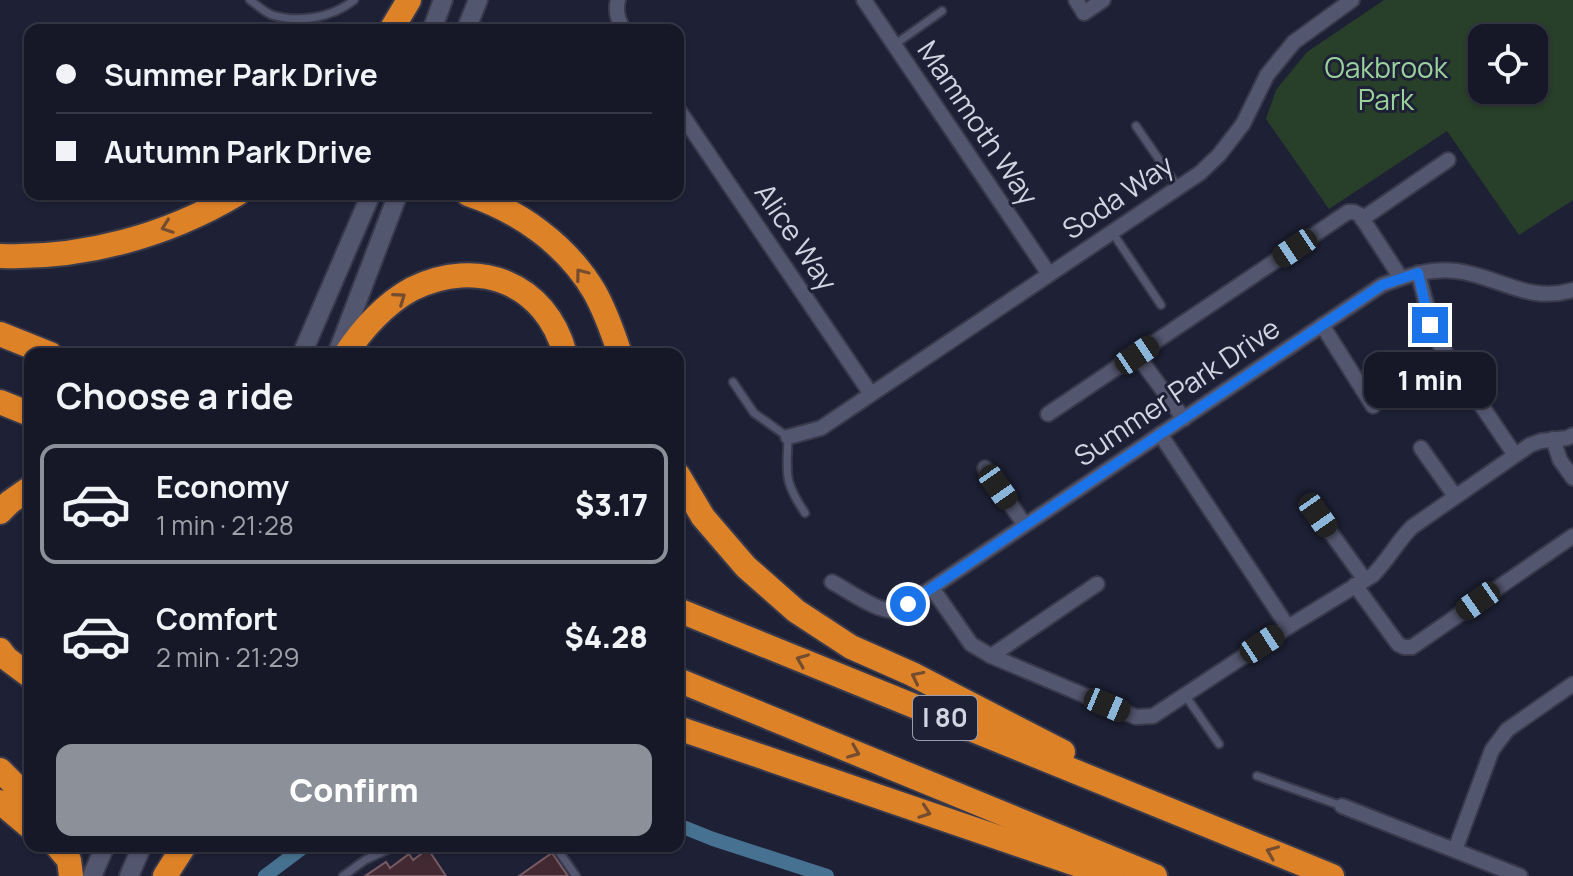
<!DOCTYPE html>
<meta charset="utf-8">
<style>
:root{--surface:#161828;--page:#232534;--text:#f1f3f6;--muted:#9ea0a8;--line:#353745;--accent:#8c9099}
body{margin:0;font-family:Manrope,sans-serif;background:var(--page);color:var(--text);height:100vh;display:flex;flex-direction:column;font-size:30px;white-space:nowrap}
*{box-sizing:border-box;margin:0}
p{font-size:26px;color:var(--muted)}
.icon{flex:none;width:44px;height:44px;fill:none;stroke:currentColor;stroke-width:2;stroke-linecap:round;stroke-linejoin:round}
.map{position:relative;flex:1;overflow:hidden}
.panel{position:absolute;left:24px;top:348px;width:660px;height:504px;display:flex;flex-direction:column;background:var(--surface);border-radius:16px;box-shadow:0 2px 6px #0004,0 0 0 2px var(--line)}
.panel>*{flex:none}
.guide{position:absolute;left:24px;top:24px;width:660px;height:176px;border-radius:16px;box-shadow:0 2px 6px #0004,0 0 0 2px var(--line);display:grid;align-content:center;height:176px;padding:0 32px;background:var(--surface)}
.buttons{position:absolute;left:1468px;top:24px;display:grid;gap:16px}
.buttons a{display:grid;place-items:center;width:80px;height:80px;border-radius:16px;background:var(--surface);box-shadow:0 2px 6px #0004,0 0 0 2px var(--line);font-size:40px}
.end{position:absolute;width:36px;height:36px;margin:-18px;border:10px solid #1a73e8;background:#fff;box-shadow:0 0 0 4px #fff}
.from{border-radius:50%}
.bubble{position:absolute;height:56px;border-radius:16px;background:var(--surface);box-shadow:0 2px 6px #0004,0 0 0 2px var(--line);font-size:26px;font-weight:800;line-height:56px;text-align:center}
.car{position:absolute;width:24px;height:48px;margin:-24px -12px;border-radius:10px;box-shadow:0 0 6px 2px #0007;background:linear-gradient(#222 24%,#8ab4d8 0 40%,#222 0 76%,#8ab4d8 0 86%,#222 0)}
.guide b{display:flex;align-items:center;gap:28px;height:76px;font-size:30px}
.guide b+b{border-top:2px solid var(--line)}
.guide i{width:20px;height:20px;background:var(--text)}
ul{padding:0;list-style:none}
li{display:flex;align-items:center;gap:24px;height:120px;margin:0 16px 12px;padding:0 16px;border:4px solid transparent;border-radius:16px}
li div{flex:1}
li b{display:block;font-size:30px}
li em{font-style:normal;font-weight:800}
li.selected{border-color:var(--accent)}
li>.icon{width:72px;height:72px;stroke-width:1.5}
h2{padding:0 32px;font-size:36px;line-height:96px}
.action{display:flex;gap:16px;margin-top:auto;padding:16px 32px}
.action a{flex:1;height:92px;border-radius:16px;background:var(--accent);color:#fff;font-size:32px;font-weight:800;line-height:92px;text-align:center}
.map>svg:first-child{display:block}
.green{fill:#283f29;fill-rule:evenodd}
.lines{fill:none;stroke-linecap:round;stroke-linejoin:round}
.canal{stroke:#477190;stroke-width:14}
.building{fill:#422932;stroke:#775a63;stroke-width:2}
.service-casing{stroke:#383a4c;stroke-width:11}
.minor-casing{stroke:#383a4c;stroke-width:18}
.secondary-casing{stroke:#383a4c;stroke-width:22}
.motorway-casing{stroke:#383a4c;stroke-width:28}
.service{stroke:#53566f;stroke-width:7}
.minor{stroke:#53566f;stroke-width:14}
.secondary{stroke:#53566f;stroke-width:18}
.motorway{stroke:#de8228;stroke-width:24}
.oneway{stroke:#744c2f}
.route{stroke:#1a73e8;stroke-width:10}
.labels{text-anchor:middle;stroke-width:6;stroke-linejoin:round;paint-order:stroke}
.shield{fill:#1e2035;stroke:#9c9eae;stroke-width:2}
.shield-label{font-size:26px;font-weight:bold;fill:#d2d4e2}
.park-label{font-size:28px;fill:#99d29a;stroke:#1e2035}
.street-label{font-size:28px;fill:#d2d4e2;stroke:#1e2035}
</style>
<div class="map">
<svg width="1573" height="876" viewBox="0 0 1573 876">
<rect width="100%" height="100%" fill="#1e2035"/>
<!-- green -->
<path class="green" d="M 1384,0 L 1573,0 L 1573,200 L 1519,235 L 1447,131 L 1329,209 L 1266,119 L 1276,90 L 1307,52 ZM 1482,38 L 1534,38 L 1534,90 L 1482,90 Z"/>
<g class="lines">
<!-- canal -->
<g class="canal">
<polyline points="678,825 713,839 827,876"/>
<polyline points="265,876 305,846"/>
</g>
</g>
<!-- building -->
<g class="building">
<polygon points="428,849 446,876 365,876 386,862 390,868 409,854 413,860"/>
<polygon points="552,853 568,876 519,876"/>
</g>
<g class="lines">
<!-- service casing -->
<g class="service-casing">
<g id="service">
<path d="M 250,0 C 257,5 264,12 272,15 C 299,23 332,18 354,0"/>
<polyline points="894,45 942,11"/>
<polyline points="1136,126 1178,187"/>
<polyline points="1112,232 1161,305"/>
<path d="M 733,382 L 754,413 L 788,437 C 787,475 783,480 805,513"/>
<polyline points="1185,695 1219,744"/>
<polyline points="1257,776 1342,806"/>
<polyline points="500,846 508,848 511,846"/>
<polyline points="555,846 576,876"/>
<polyline points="343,876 365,860 395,846"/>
</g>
</g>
<!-- minor casing -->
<g class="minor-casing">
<g id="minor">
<path d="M 618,0 C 615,11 618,21 624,30"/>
<polyline points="864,0 1049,274"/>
<polyline points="1076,0 1084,13 1103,0"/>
<polyline points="678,109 871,394"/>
<polyline points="1362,219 1448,160"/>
<polyline points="1418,273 1435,337 1515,455"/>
<polyline points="1322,325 1373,406"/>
<polyline points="1137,355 1184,419"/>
<polyline points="1048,414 1348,212 1354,212 1360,215 1401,278"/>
<polyline points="1160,434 1288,627"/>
<polyline points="788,437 821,428 1200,173 1219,155 1243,124 1267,75 1294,42 1352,0"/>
<polyline points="1553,439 1560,460 1573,478"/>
<polyline points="1421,448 1455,496"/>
<polyline points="985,468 1025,525"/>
<polyline points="1318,515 1365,580"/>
<path d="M 832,582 C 849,591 881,615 899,610 L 1382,285 C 1406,276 1430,268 1456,271 C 1499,276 1528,304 1573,290"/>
<path d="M 1097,584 L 991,656 L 1136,717 L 1153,716 L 1288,627 L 1373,575 C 1388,560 1397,542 1412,527 L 1530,445 L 1541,441 L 1567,438 L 1573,435"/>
<polyline points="1355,585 1398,644 1404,647 1412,647 1573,536"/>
<polyline points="932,588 971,644 991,656"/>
<polyline points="1342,806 1520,876"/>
<polyline points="1455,850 1492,750 1507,730 1573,684"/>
</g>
</g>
<!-- secondary casing -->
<g class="secondary-casing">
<g id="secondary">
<polyline points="432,30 443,0"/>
<polyline points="466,30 478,0"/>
<polyline points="302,354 371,194"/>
<polyline points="337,354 398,194"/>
<polyline points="92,876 105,846"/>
<polyline points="129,876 142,846"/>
</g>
</g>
<!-- motorway casing -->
<g class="motorway-casing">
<g id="motorway">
<polyline points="391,30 409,0"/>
<path d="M 468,194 C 519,211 566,244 594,291 C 605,310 613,333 620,354"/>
<path d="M 0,256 C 82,259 167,236 237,194"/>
<polyline points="0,334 50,354"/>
<path d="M 346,354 C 362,329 386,303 412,289 C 477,257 546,282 565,354"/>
<polyline points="0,402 30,414"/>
<polyline points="678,475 703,517 746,567 796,611 851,647 912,674 1063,752"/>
<polyline points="0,512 10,502 30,488"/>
<polyline points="678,610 1332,876"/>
<polyline points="0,650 6,658 30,676"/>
<polyline points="678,680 1155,876"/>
<polyline points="678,728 1111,876"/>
<polyline points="0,770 30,800"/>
<polyline points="0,802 30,827"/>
<polyline points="57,846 69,860 71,876"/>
<polyline points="165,876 184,846"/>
</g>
</g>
<!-- service -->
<use href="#service" class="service"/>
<!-- minor -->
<use href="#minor" class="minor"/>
<!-- secondary -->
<use href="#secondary" class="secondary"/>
<!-- motorway -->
<use href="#motorway" class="motorway"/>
</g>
<!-- one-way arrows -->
<defs><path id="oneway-chevron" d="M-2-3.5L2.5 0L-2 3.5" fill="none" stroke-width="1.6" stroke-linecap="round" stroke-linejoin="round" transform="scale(2)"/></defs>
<g class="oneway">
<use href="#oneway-chevron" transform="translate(167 227) rotate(160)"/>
<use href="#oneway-chevron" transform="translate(581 274) rotate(-127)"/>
<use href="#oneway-chevron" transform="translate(400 298) rotate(-35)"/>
<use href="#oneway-chevron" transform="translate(802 660) rotate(-158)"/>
<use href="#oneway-chevron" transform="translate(917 677) rotate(-154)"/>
<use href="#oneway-chevron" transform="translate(854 752) rotate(22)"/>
<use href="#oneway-chevron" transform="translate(925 812) rotate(19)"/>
<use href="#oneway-chevron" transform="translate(1272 852) rotate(-158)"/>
</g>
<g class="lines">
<!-- route -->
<polyline class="route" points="908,604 1382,285 1418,273 1430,325"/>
</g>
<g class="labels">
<!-- shield labels -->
<rect class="shield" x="913" y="696" width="64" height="44" rx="6"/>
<g class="shield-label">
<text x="945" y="727">I 80</text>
</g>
<!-- park labels -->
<g class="park-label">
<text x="1386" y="78">Oakbrook<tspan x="1386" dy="32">Park</tspan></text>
</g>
<!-- street labels -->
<g class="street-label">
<text transform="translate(978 123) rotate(56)" y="10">Mammoth Way</text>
<text transform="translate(1118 197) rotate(-34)" y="10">Soda Way</text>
<text transform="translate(796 237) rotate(56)" y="10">Alice Way</text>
<text transform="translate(1177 392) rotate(-34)" y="10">Summer Park Drive</text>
</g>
</g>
</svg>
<div class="buttons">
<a><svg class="icon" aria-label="locate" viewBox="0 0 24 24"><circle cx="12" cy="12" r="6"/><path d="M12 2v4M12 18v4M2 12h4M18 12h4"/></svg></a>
</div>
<i class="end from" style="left:908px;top:604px"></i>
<i class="end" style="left:1430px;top:325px"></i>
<div class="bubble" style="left:1364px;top:352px;width:132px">1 min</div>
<i class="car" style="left:1295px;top:248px;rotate:236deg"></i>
<i class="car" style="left:1137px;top:355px;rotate:56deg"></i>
<i class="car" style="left:998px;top:487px;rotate:145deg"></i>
<i class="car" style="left:1318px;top:515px;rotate:145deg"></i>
<i class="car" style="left:1478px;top:601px;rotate:235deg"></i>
<i class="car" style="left:1262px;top:644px;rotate:57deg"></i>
<i class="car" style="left:1107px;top:705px;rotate:113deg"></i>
<div class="guide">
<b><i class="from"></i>Summer Park Drive</b>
<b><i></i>Autumn Park Drive</b>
</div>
<section class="panel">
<h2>Choose a ride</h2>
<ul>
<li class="selected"><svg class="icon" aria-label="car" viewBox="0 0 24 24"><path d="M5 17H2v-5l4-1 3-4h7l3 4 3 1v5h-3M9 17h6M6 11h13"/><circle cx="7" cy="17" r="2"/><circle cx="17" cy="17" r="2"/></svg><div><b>Economy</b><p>1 min · 21:28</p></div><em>$3.17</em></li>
<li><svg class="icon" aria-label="car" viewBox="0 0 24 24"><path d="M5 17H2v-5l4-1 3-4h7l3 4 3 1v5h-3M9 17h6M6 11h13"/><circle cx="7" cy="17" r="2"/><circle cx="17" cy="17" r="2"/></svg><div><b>Comfort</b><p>2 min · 21:29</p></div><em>$4.28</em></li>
</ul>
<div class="action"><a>Confirm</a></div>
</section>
</div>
